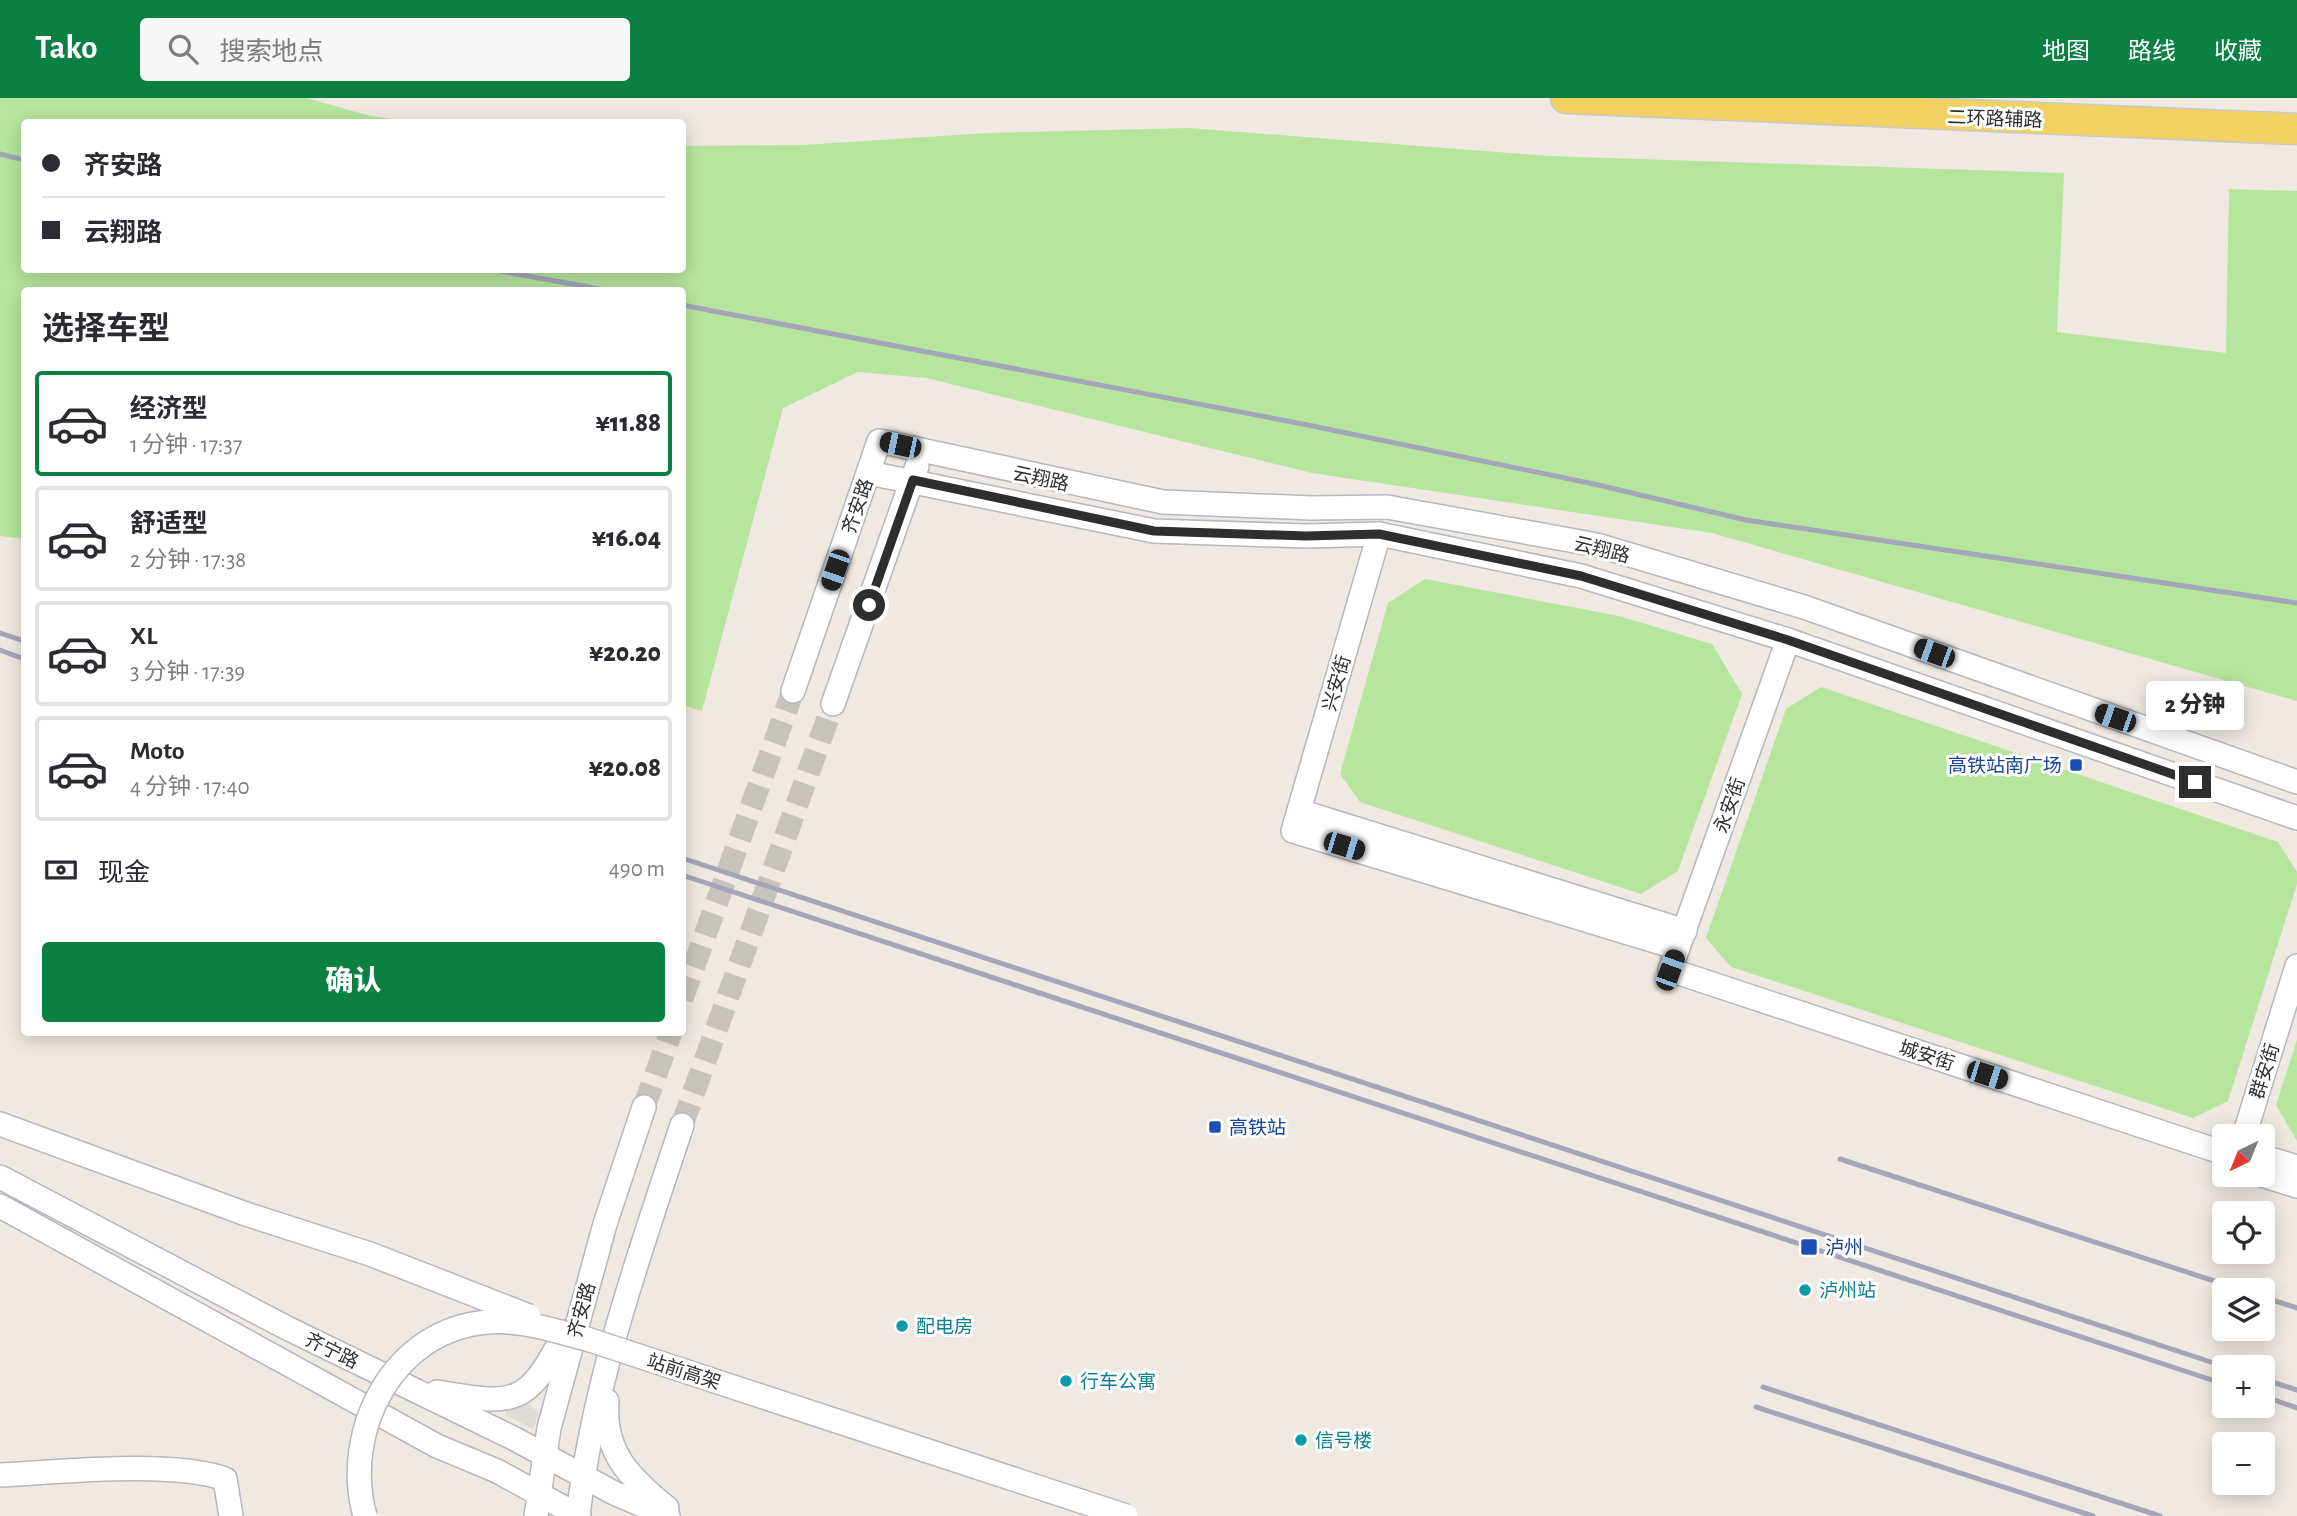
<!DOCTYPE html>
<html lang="zh">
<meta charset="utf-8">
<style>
:root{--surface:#fff;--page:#f7f7f7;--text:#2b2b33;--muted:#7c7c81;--line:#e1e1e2;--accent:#0b8043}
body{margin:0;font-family:"Alegreya Sans","Noto Sans SC",sans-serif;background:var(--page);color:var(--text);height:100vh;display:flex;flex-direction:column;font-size:26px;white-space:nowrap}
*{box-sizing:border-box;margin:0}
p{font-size:23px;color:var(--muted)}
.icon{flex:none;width:38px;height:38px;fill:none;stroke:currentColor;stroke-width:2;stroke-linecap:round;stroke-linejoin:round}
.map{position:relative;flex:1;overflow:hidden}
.panel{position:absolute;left:21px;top:189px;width:665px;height:749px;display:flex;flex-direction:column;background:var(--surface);border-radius:7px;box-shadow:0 4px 18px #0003}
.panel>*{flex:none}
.banner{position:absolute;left:21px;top:21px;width:665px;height:154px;border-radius:7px;box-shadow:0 4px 18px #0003;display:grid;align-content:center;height:154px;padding:0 21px;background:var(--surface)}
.needle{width:46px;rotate:223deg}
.fabs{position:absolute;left:2212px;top:1026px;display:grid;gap:14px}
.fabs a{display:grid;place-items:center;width:63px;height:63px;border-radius:7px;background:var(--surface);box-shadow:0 4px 18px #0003;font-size:35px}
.end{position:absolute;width:32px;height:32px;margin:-16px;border:9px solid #2e2e2e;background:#fff;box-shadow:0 0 0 4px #fff}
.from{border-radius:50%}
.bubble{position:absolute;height:49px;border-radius:7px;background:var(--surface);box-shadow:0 4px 18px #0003;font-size:23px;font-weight:800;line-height:49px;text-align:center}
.car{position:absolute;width:21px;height:42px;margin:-21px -10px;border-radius:9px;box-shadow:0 0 5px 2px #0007;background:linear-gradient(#222 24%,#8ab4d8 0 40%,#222 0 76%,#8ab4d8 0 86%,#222 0)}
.banner b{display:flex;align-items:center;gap:24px;height:66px;font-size:26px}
.banner b+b{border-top:2px solid var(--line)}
.banner i{width:18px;height:18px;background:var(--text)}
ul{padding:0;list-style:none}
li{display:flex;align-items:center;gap:21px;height:105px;margin:0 14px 10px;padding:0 7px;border:4px solid var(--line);border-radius:7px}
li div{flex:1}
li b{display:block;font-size:26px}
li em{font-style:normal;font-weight:800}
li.current{border-color:var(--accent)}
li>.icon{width:63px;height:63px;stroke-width:1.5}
h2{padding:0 21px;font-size:32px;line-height:84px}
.pay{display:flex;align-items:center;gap:18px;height:77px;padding:0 21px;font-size:26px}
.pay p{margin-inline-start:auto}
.primary-button{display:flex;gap:14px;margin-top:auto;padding:14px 21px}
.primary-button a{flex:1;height:80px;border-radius:7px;background:var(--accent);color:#fff;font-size:28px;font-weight:800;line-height:80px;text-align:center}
header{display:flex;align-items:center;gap:42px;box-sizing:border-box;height:98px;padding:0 35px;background:var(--accent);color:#fff}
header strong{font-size:33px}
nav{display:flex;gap:38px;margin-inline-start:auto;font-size:24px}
.search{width:490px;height:63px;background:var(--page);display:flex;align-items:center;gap:18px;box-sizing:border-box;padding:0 24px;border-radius:7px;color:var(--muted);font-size:26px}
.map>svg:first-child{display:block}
.green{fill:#b6e59e}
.plaza{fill:#dfdcd8}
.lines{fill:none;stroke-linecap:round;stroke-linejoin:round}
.minor-tunnel{stroke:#c8c4bd;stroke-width:23;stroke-dasharray:23 11;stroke-linecap:butt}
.minor-casing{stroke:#b4b7c1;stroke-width:26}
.major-casing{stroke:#c9c9c9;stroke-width:33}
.minor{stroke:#fff;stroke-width:23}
.major{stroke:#f2d163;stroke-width:30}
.rail{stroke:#a3a6b8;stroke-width:5}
.minor-bridge-casing{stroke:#b4b7c1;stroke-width:26;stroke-linecap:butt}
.minor-bridge{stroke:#fff;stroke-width:23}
.route{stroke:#2e2e2e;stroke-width:9}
.transit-dot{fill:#1a4fb4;stroke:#fff;stroke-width:2.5}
.culture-dot{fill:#0f9aa8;stroke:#fff;stroke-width:2.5}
.labels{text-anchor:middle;stroke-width:6;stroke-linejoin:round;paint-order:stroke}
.street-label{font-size:19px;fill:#2e2e2e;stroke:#fff}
.transit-label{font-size:19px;fill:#164399;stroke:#fff;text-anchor:start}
.culture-label{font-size:19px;fill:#0d838f;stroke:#fff;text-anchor:start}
</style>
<header>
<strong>Tako</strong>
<div class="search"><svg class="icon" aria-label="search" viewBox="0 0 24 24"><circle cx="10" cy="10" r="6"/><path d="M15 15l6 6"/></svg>搜索地点</div>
<nav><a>地图</a><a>路线</a><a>收藏</a></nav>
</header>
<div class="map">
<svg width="2297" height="1418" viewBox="0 0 2297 1418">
<rect width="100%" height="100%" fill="#efe9e1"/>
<!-- green -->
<g class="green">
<polygon points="0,0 307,0 370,18 416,24 24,24 24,172 682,172 683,48 803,47 988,35 1189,30 1549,58 2064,75 2057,234 2226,255 2229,91 2297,93 2297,603 1712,435 1312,375 926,280 858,274 783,310 702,613 682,607 682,192 24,192 24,441 0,438"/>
<polygon points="1425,481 1619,518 1712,546 1742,596 1678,773 1641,796 1360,704 1340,676 1388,505"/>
<polygon points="1821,589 2278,744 2297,774 2297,786 2228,1003 2193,1020 1731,869 1706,840 1786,611"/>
<polygon points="2297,942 2297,1043 2276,1007"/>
</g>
<!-- plaza -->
<polygon class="plaza" points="523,1300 539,1315 533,1331 506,1317 505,1306"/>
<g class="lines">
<!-- minor-tunnel -->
<g class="minor-tunnel">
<polyline points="682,901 793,593"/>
<polyline points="644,1009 671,934"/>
<polyline points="682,1027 833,606"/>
</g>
<!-- minor casing -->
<g class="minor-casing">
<g id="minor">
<polyline points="869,375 1154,433 1306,438 1379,436 1581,478 1788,542 2297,720"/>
<polyline points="1379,436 1293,733 1678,850"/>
<polyline points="1788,542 1670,872 2224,1055"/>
<polyline points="793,593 879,343 1163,404 1311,410 1387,409 1597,447 1804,509 2297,684"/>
<polyline points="833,606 917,368"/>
<polyline points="1299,713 1685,833"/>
<polyline points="0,1026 246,1116"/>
<polyline points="2244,1038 2297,868"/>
<polyline points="2263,1059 2297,1069"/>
<polyline points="2259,1076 2297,1088"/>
<polyline points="0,1079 287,1230 515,1341 614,1395 668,1418"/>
<polyline points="0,1108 437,1348 497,1373 579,1418"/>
<path d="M 437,1294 C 515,1307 527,1309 565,1234"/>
<path d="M 607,1303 C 603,1354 629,1379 667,1410"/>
<path d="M 0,1377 C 59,1374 172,1362 225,1381 L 231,1418"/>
<polyline points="536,1418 549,1330 605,1126 644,1009"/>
<path d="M 578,1418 C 593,1285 640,1154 682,1027"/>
</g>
</g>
<!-- major casing -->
<g class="major-casing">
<polyline id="major" points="1566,0 2297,31"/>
</g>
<!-- minor -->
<use href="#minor" class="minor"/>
<!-- major -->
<use href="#major" class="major"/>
<!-- rail -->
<g class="rail">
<polyline points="0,56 24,62"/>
<polyline points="495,172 605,192"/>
<polyline points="682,207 1303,326 1594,386 1746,422 2297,505"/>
<polyline points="0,535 24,543"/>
<polyline points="0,552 24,561"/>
<polyline points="682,760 2226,1269"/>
<polyline points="682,777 2224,1286"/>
<polyline points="1840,1061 2242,1192"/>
<polyline points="2263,1199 2297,1210"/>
<polyline points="2263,1281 2297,1292"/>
<polyline points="1763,1289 2160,1418"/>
<polyline points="2263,1298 2297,1310"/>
<polyline points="1756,1309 2093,1418"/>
</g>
<!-- minor-bridge casing -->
<g class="minor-bridge-casing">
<g id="minor-bridge">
<polyline points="246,1116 370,1156 529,1218"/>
<path d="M 365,1418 C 341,1332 394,1231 488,1224 C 521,1221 555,1233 587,1241 L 1126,1418"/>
</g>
</g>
<!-- minor-bridge -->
<use href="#minor-bridge" class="minor-bridge"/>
</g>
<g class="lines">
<!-- route -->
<polyline class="route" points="869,507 913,382 1154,433 1306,438 1379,436 1581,478 1788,542 2195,684"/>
</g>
<!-- markers -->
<g class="transit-dot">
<rect x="2069" y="660" width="14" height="14" rx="3.5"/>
<rect x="1208" y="1022" width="14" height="14" rx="3.5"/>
<rect x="1800" y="1140" width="18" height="18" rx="3.5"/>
</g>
<g class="culture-dot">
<circle cx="1805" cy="1192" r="7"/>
<circle cx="902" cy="1228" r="7"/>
<circle cx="1066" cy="1283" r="7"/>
<circle cx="1301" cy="1342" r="7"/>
</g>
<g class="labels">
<!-- street labels -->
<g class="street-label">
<text transform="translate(1995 20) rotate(2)" y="7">二环路辅路</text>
<text transform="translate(1041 380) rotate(12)" y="7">云翔路</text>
<text transform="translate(857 408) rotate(-71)" y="7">齐安路</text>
<text transform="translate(1602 451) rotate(14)" y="7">云翔路</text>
<text transform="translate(1336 585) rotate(-74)" y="7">兴安街</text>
<text transform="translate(1729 707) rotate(-71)" y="7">永安街</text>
<text transform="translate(1927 957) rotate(18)" y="7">城安街</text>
<text transform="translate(2264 973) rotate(-73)" y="7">群安街</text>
<text transform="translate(581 1212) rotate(-75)" y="7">齐安路</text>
<text transform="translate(332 1252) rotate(26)" y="7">齐宁路</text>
<text transform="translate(684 1273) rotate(18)" y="7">站前高架</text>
</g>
<!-- transit labels -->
<g class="transit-label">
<text x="2062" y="674" text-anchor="end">高铁站南广场</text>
<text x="1229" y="1036">高铁站</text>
<text x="1825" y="1156">泸州</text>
</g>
<!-- culture labels -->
<g class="culture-label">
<text x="1819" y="1199">泸州站</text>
<text x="916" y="1235">配电房</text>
<text x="1080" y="1290">行车公寓</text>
<text x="1315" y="1349">信号楼</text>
</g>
</g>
</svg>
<div class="fabs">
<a><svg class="needle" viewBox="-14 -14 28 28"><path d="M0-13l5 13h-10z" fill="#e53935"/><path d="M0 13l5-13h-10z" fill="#7c7c81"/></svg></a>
<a><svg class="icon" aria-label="locate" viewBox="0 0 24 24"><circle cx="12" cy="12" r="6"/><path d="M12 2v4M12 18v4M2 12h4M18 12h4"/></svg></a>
<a><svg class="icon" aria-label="layers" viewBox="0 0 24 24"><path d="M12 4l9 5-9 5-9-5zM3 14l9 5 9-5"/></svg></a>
<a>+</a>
<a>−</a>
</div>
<i class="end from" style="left:869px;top:507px"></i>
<i class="end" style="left:2195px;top:684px"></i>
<div class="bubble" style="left:2146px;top:583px;width:98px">2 分钟</div>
<i class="car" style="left:900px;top:347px;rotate:282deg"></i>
<i class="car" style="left:835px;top:472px;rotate:199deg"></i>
<i class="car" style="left:1934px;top:555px;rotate:290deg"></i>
<i class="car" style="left:2115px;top:620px;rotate:289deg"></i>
<i class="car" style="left:1344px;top:748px;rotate:107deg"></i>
<i class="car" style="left:1670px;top:872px;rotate:20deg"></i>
<i class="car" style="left:1987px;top:977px;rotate:108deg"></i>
<div class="banner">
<b><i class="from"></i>齐安路</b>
<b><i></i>云翔路</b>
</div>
<section class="panel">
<h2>选择车型</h2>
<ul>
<li class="current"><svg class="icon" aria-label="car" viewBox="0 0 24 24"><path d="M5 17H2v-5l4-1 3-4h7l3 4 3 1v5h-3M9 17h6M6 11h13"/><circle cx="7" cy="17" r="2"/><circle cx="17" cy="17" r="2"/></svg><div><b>经济型</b><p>1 分钟 · 17:37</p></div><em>¥11.88</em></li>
<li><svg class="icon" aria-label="car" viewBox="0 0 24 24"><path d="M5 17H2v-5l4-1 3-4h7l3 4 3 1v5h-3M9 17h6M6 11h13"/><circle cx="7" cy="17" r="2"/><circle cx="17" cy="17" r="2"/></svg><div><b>舒适型</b><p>2 分钟 · 17:38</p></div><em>¥16.04</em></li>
<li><svg class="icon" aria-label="car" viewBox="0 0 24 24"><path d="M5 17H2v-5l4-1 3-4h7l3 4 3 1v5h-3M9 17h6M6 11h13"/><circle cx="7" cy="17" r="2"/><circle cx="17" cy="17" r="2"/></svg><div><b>XL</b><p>3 分钟 · 17:39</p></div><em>¥20.20</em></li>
<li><svg class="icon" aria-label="car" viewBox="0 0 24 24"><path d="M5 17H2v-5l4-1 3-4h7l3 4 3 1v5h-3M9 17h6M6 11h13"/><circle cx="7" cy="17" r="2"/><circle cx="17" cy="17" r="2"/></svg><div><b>Moto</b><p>4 分钟 · 17:40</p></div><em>¥20.08</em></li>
</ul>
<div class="pay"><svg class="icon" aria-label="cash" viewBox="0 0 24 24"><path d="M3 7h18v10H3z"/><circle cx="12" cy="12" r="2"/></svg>现金<p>490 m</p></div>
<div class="primary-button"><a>确认</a></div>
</section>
</div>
